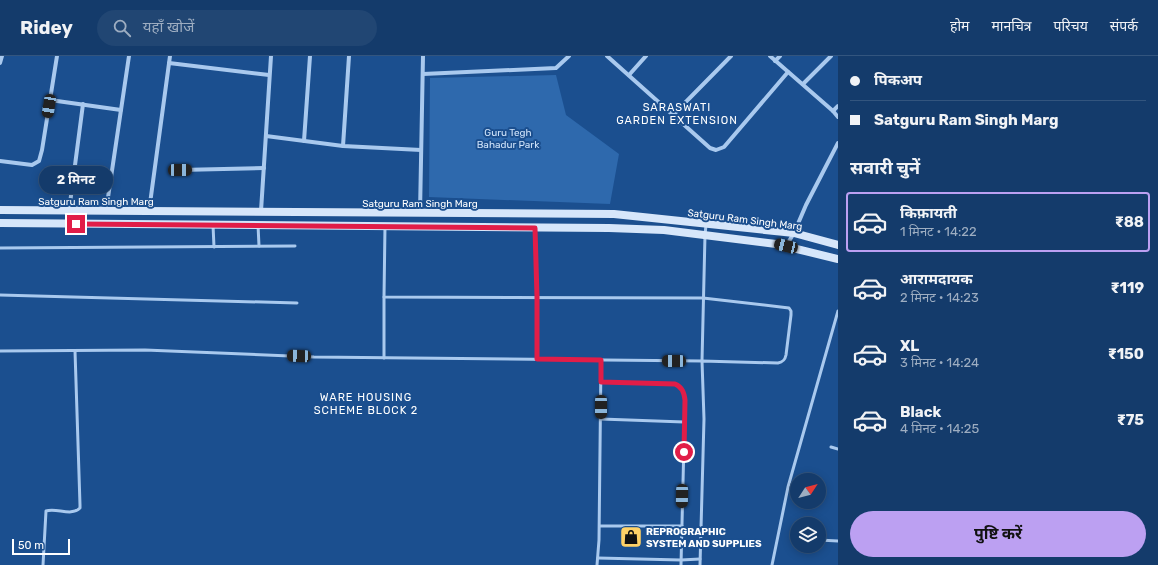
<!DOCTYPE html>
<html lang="hi">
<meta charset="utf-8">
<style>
:root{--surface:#143b6b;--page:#214673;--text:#f1f3f6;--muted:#9dadc1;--line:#33557e;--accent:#bca0f2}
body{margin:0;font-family:Rubik,"Noto Sans Devanagari",sans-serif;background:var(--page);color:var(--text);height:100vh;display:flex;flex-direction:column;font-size:15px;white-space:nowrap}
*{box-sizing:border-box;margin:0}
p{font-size:13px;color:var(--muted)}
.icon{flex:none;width:22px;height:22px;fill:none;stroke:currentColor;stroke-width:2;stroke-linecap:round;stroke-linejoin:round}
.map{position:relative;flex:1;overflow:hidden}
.sheet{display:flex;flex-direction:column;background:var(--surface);width:320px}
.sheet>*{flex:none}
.hud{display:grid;align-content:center;height:88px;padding:0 12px;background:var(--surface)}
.needle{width:26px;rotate:54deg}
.tools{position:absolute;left:790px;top:417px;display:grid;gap:8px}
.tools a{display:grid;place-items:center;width:36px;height:36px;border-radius:50%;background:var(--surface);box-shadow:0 2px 10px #0003,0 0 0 1px var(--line);font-size:20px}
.scale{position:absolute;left:12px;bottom:10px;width:58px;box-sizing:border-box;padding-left:4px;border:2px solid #fff;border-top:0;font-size:11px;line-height:14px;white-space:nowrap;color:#fff;-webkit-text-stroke:3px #1b4f8f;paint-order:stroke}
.end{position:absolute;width:18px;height:18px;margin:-9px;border:5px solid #e11d48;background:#fff;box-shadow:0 0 0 2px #fff}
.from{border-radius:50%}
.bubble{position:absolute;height:28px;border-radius:14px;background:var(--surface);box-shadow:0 2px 10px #0003,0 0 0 1px var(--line);font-size:13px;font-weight:700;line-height:28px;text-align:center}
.car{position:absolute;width:12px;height:24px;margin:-12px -6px;border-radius:5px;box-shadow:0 0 3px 1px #0007;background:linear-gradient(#222 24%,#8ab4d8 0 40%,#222 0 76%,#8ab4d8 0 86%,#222 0)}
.hud b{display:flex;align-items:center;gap:14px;height:38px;font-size:15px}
.hud b+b{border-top:1px solid var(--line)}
.hud i{width:10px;height:10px;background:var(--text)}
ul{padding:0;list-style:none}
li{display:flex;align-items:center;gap:12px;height:60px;margin:0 8px 6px;padding:0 4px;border:2px solid transparent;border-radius:4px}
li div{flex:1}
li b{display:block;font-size:15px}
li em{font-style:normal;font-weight:700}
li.on{border-color:var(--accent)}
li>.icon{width:36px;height:36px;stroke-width:1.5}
h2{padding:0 12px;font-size:18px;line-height:48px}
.cta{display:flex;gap:8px;margin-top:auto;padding:8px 12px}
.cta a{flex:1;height:46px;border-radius:24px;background:var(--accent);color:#111;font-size:16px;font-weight:700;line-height:46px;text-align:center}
header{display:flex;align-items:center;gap:24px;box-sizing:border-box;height:56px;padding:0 20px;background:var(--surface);border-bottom:1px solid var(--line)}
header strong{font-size:19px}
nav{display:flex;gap:22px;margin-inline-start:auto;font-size:14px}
.search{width:280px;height:36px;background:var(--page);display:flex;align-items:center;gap:10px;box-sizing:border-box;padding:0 14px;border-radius:22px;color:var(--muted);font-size:15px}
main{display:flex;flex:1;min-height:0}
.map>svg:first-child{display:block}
.green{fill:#2e69ad}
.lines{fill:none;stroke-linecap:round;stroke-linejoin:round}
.lane{stroke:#a9c9ee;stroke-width:3}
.street{stroke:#a9c9ee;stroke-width:4}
.secondary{stroke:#d6e6fa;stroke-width:8}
.route{stroke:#e11d48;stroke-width:5}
.labels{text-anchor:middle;stroke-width:4;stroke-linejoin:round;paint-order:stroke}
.park-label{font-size:10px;fill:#cfe3fa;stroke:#1b4f8f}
.street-label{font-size:10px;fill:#fff;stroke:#1b4f8f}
.poi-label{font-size:10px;font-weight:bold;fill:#fff;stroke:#1b4f8f;text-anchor:start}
.neighbourhood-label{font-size:11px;letter-spacing:1px;fill:#fff;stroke:#1b4f8f}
</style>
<header>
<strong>Ridey</strong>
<div class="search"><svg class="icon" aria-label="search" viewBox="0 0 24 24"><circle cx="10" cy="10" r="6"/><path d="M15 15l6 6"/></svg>यहाँ खोजें</div>
<nav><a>होम</a><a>मानचित्र</a><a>परिचय</a><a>संपर्क</a></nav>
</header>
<main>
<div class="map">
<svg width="838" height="509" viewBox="0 0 838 509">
<rect width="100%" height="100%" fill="#1b4f8f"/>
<!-- green -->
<polygon class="green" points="556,19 566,59 619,98 610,148 429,141 430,22"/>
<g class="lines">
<!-- lane -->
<g class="lane">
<polyline points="213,169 214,191"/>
<polyline points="258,169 259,190"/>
<path d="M 385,170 L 384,241 L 703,242 L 789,252 L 791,255 L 791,259 L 786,299 C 785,304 783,306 778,307 L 702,305 L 704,363 L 700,509"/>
<polyline points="535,172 537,241 537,303"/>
<polyline points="0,192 295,190"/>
<polyline points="0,239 297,247"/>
<polyline points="0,295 145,294 314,301 702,305 705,179 706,169"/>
<polyline points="384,302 384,241"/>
<path d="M 601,326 L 675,328 C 682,331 684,336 685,344 L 681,509"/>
<polyline points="601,363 684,366"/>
<polyline points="831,391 838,393"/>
<polyline points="600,470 682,470"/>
<polyline points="819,484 838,485"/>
<polyline points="598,502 681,504 700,503"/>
<path d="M 43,509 L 46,455 C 56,451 71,461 80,452 L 80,449 L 75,295"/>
<polyline points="597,509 599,484 601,304"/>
<polyline points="772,509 788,431 838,255"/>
</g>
<!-- street -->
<g class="street">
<polyline points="607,0 710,92 716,94 724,91 788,16"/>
<polyline points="770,0 833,55 838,61"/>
<polyline points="775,5 780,0"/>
<polyline points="0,7 2,0"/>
<polyline points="169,7 269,19"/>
<polyline points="423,18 556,12 569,0"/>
<polyline points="629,19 646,0"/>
<polyline points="803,28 831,0"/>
<polyline points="50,44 57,0"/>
<polyline points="833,55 838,50"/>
<polyline points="673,59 731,0"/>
<polyline points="266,80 343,90 421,94"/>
<polyline points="304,85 310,0"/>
<polyline points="343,90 349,0"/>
<polyline points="0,105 32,109 39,105 42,94 50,44 121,54"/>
<polyline points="180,114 264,112"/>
<polyline points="69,155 83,48"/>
<polyline points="106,155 129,0"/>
<polyline points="149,155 170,0"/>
<polyline points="261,155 271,0"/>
<polyline points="420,157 423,0"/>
<polyline points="786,190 794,177 806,149 838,87"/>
</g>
<!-- secondary -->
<g class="secondary">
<polyline points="0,154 614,158 794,177 838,189"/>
<polyline points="0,167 609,172 664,174 776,188 838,203"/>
</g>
</g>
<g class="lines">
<!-- route -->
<path class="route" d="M 76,168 L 535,172 L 537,241 L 537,303 L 601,304 L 601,326 L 675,328 C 682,331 684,336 685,344 L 684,396"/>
</g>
<!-- icons -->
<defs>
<g id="shop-square" transform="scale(1.15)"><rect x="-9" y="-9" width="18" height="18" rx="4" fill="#ffd166" stroke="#1b4f8f"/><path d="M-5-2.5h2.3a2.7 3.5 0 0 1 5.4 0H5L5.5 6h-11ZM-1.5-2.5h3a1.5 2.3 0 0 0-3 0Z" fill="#111"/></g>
</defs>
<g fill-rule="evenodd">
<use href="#shop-square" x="631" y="481"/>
</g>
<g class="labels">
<!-- park labels -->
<g class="park-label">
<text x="508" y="80">Guru Tegh<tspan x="508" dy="12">Bahadur Park</tspan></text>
</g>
<!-- street labels -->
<g class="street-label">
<text x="96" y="149">Satguru Ram Singh Marg</text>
<text x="420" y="151">Satguru Ram Singh Marg</text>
<text transform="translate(745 163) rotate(7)" y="4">Satguru Ram Singh Marg</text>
</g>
<!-- poi labels -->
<g class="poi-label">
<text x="646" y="479">REPROGRAPHIC<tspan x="646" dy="12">SYSTEM AND SUPPLIES</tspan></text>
</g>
<!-- neighbourhood labels -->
<g class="neighbourhood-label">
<text x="677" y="55">SARASWATI<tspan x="677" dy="13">GARDEN EXTENSION</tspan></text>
<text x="366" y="345">WARE HOUSING<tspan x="366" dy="13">SCHEME BLOCK 2</tspan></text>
</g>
</g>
</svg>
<div class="tools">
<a><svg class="needle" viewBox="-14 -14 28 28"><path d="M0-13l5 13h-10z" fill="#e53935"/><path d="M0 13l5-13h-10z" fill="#9dadc1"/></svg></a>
<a><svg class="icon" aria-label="layers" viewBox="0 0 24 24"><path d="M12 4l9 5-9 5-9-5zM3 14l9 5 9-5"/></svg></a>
</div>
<div class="scale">50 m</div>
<i class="end from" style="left:684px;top:396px"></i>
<i class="end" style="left:76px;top:168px"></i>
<div class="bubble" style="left:39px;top:110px;width:74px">2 मिनट</div>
<i class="car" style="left:49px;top:50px;rotate:189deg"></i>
<i class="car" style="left:180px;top:114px;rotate:89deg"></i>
<i class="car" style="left:786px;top:190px;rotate:283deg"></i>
<i class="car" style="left:299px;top:300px;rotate:272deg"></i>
<i class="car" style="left:674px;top:305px;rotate:271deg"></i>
<i class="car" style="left:601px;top:351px;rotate:180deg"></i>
<i class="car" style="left:682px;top:440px;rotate:181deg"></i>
</div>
<section class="sheet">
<div class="hud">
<b><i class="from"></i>पिकअप</b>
<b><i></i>Satguru Ram Singh Marg</b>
</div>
<h2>सवारी चुनें</h2>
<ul>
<li class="on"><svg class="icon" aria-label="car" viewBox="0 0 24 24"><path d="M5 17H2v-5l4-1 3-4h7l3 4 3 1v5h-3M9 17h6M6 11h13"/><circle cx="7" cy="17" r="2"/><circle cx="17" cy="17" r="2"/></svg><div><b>किफ़ायती</b><p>1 मिनट · 14:22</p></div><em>₹88</em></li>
<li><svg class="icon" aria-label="car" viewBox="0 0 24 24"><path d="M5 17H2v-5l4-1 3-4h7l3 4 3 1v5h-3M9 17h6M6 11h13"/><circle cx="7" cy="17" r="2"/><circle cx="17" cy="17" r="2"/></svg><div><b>आरामदायक</b><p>2 मिनट · 14:23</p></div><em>₹119</em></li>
<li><svg class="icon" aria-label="car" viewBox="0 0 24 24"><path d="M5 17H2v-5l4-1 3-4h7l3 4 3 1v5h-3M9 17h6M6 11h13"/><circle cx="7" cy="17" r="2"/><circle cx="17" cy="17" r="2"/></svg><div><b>XL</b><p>3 मिनट · 14:24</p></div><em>₹150</em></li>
<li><svg class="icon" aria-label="car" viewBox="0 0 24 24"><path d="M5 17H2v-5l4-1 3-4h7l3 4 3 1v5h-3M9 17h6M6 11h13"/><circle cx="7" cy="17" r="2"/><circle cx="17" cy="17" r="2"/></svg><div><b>Black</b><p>4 मिनट · 14:25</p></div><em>₹75</em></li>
</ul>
<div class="cta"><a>पुष्टि करें</a></div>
</section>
</main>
